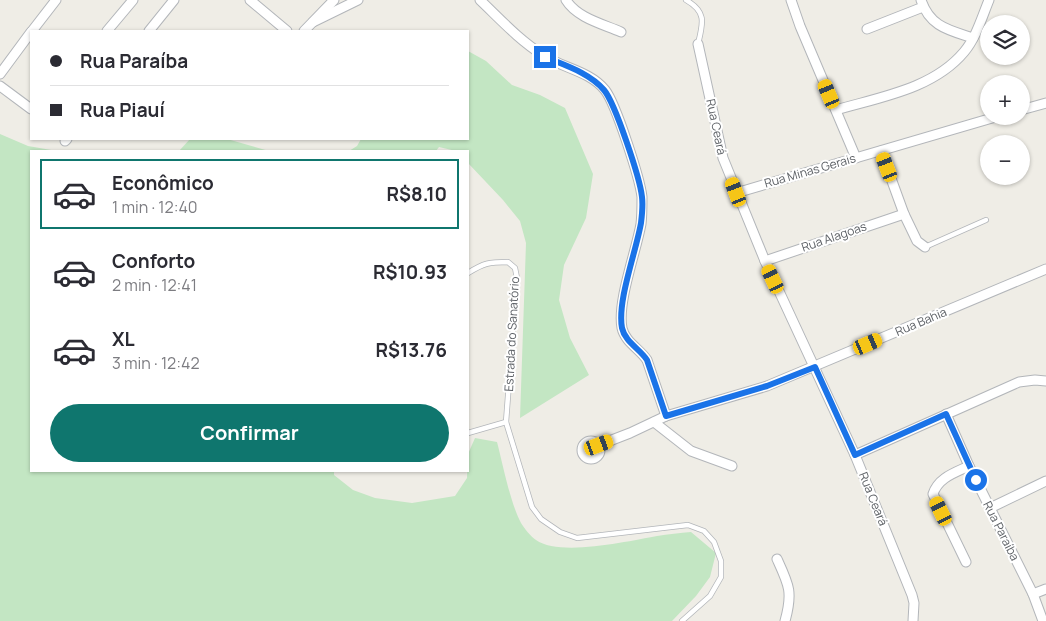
<!DOCTYPE html>
<html lang="pt">
<meta charset="utf-8">
<style>
:root{--surface:#fff;--page:#f7f7f7;--text:#2b2b33;--muted:#7c7c81;--line:#e1e1e2;--accent:#0f766e}
body{margin:0;font-family:Manrope,sans-serif;background:var(--page);color:var(--text);height:100vh;display:flex;flex-direction:column;font-size:19px;white-space:nowrap}
*{box-sizing:border-box;margin:0}
p{font-size:16px;color:var(--muted)}
.icon{flex:none;width:28px;height:28px;fill:none;stroke:currentColor;stroke-width:2;stroke-linecap:round;stroke-linejoin:round}
.map{position:relative;flex:1;overflow:hidden}
.panel{position:absolute;left:30px;top:150px;width:439px;height:322px;display:flex;flex-direction:column;background:var(--surface);border-radius:0px;box-shadow:0 1px 4px #0004}
.panel>*{flex:none}
.guide{position:absolute;left:30px;top:30px;width:439px;height:110px;border-radius:0px;box-shadow:0 1px 4px #0004;display:grid;align-content:center;height:110px;padding:0 20px;background:var(--surface)}
.tools{position:absolute;left:980px;top:15px;display:grid;gap:10px}
.tools a{display:grid;place-items:center;width:50px;height:50px;border-radius:50%;background:var(--surface);box-shadow:0 1px 4px #0004;font-size:25px}
.end{position:absolute;width:22px;height:22px;margin:-11px;border:6px solid #1a73e8;background:#fff;box-shadow:0 0 0 2px #fff}
.from{border-radius:50%}
.car{position:absolute;width:15px;height:30px;margin:-15px -8px;border-radius:6px;box-shadow:0 0 4px 1px #0007;background:linear-gradient(#f5c518 24%,#345 0 40%,#f5c518 0 76%,#345 0 86%,#f5c518 0)}
.guide b{display:flex;align-items:center;gap:18px;height:48px;font-size:19px}
.guide b+b{border-top:1px solid var(--line)}
.guide i{width:12px;height:12px;background:var(--text)}
ul{padding:9px 0 0;list-style:none}
li{display:flex;align-items:center;gap:15px;height:70px;margin:0 10px 8px;padding:0 10px;border:2px solid transparent;border-radius:0px}
li div{flex:1}
li b{display:block;font-size:19px}
li em{font-style:normal;font-weight:700}
li.on{border-color:var(--accent)}
li>.icon{width:45px;height:45px;stroke-width:1.5}
.action{display:flex;gap:10px;margin-top:auto;padding:10px 20px}
.action a{flex:1;height:58px;border-radius:30px;background:var(--accent);color:#fff;font-size:20px;font-weight:700;line-height:58px;text-align:center}
.map>svg:first-child{display:block}
.green{fill:#c3e6c3}
.lines{fill:none;stroke-linecap:round;stroke-linejoin:round}
.service-casing{stroke:#b3b6ba;stroke-width:6}
.minor-casing{stroke:#b3b6ba;stroke-width:11}
.service{stroke:#fff;stroke-width:4.5}
.minor{stroke:#fff;stroke-width:9}
.route{stroke:#1a73e8;stroke-width:6}
.labels{text-anchor:middle;stroke-width:4;stroke-linejoin:round;paint-order:stroke}
.street-label{font-size:12px;fill:#5d6166;stroke:#fff}
</style>
<div class="map">
<svg width="1046" height="621" viewBox="0 0 1046 621">
<rect width="100%" height="100%" fill="#efede6"/>
<!-- green -->
<g class="green">
<polygon points="468,51 486,61 512,85 540,95 565,108 593,174 586,218 564,265 559,300 570,338 589,375 520,418 526,243 520,221 503,200 468,163 468,151 456,151 439,147 436,151 349,151 357,146 361,139 468,139"/>
<path d="M 0,134 L 28,146 L 57,151 L 31,151 L 31,471 L 334,471 L 334,475 L 353,490 L 375,498 L 412,503 L 455,496 L 467,478 L 468,454 L 475,438 L 497,442 C 503,465 510,502 521,523 C 524,528 531,537 536,540 C 560,557 629,541 657,536 C 668,534 680,533 691,532 L 716,553 L 710,577 L 696,596 L 672,621 L 0,621 Z"/>
<polygon points="190,139 227,139 269,151 179,151"/>
</g>
<g class="lines">
<!-- service casing -->
<g class="service-casing">
<g id="service">
<path d="M 686,0 C 707,12 703,23 698,44"/>
<polyline points="925,247 986,220"/>
<path d="M 468,273 C 484,263 489,262 508,262 L 515,268 L 517,278 L 506,422 L 532,507 L 541,519 L 560,532 L 577,538 L 688,525 L 704,531 L 714,542 L 721,561 L 721,577 L 710,596 L 682,621"/>
<polyline points="468,433 506,422"/>
</g>
</g>
<!-- minor casing -->
<g class="minor-casing">
<g id="minor">
<polyline points="250,0 287,31"/>
<path d="M 480,0 C 500,19 519,40 543,55 C 562,68 590,71 605,90 C 616,104 640,179 642,197 C 642,206 642,216 641,224 C 636,252 617,302 622,328 C 625,342 640,349 647,360 L 666,416"/>
<path d="M 566,0 C 577,18 603,24 621,32"/>
<polyline points="791,0 800,26 856,158"/>
<path d="M 921,0 C 930,27 949,30 973,38"/>
<polyline points="313,22 358,0"/>
<polyline points="867,29 923,7"/>
<polyline points="32,31 56,0"/>
<polyline points="107,31 133,0"/>
<polyline points="149,31 174,0"/>
<polyline points="304,31 334,0"/>
<polyline points="698,44 723,158 765,261 855,455 912,595 914,603 913,621"/>
<polyline points="0,74 31,32"/>
<polyline points="0,86 31,109"/>
<path d="M 836,110 C 880,97 933,89 964,52 C 976,38 982,17 989,0"/>
<polyline points="1021,110 1046,103"/>
<polyline points="65,141 67,139"/>
<polyline points="881,151 904,214 917,241 925,247"/>
<polyline points="736,193 999,116"/>
<polyline points="765,261 904,214"/>
<polyline points="946,414 969,466 1033,594 1043,621"/>
<polyline points="654,422 691,451 732,466"/>
<circle cx="591" cy="450" r="9"/>
<polyline points="599,445 630,433 666,416 767,386 1046,269"/>
<polyline points="855,455 1019,382 1035,380 1046,381"/>
<polyline points="990,508 1046,481"/>
<path d="M 777,559 C 789,585 793,592 785,621"/>
<path d="M 966,562 L 933,494 C 938,478 954,473 969,466"/>
<polyline points="1033,594 1046,589"/>
</g>
</g>
<!-- service -->
<use href="#service" class="service"/>
<!-- minor -->
<use href="#minor" class="minor"/>
</g>
<g class="lines">
<!-- route -->
<path class="route" d="M 545,57 C 564,65 590,73 604,90 C 615,103 640,178 642,197 C 643,205 642,215 641,223 C 636,252 617,301 622,328 C 625,342 640,349 647,360 L 666,416 L 767,386 L 815,367 L 855,455 L 946,414 L 976,480"/>
</g>
<g class="labels">
<!-- street labels -->
<g class="street-label">
<text transform="translate(716 127) rotate(78)" y="4">Rua Ceará</text>
<text transform="translate(810 171) rotate(-16)" y="4">Rua Minas Gerais</text>
<text transform="translate(834 237) rotate(-19)" y="4">Rua Alagoas</text>
<text transform="translate(921 322) rotate(-23)" y="4">Rua Bahia</text>
<text transform="translate(512 334) rotate(-87)" y="4">Estrada do Sanatório</text>
<text transform="translate(873 499) rotate(68)" y="4">Rua Ceará</text>
<text transform="translate(1001 531) rotate(63)" y="4">Rua Paraíba</text>
</g>
</g>
</svg>
<div class="tools">
<a><svg class="icon" aria-label="layers" viewBox="0 0 24 24"><path d="M12 4l9 5-9 5-9-5zM3 14l9 5 9-5"/></svg></a>
<a>+</a>
<a>−</a>
</div>
<i class="end from" style="left:976px;top:480px"></i>
<i class="end" style="left:545px;top:57px"></i>
<i class="car" style="left:829px;top:94px;rotate:337deg"></i>
<i class="car" style="left:887px;top:167px;rotate:339deg"></i>
<i class="car" style="left:736px;top:192px;rotate:339deg"></i>
<i class="car" style="left:773px;top:279px;rotate:335deg"></i>
<i class="car" style="left:868px;top:344px;rotate:67deg"></i>
<i class="car" style="left:599px;top:445px;rotate:70deg"></i>
<i class="car" style="left:941px;top:511px;rotate:334deg"></i>
<div class="guide">
<b><i class="from"></i>Rua Paraíba</b>
<b><i></i>Rua Piauí</b>
</div>
<section class="panel">
<ul>
<li class="on"><svg class="icon" aria-label="car" viewBox="0 0 24 24"><path d="M5 17H2v-5l4-1 3-4h7l3 4 3 1v5h-3M9 17h6M6 11h13"/><circle cx="7" cy="17" r="2"/><circle cx="17" cy="17" r="2"/></svg><div><b>Econômico</b><p>1 min · 12:40</p></div><em>R$8.10</em></li>
<li><svg class="icon" aria-label="car" viewBox="0 0 24 24"><path d="M5 17H2v-5l4-1 3-4h7l3 4 3 1v5h-3M9 17h6M6 11h13"/><circle cx="7" cy="17" r="2"/><circle cx="17" cy="17" r="2"/></svg><div><b>Conforto</b><p>2 min · 12:41</p></div><em>R$10.93</em></li>
<li><svg class="icon" aria-label="car" viewBox="0 0 24 24"><path d="M5 17H2v-5l4-1 3-4h7l3 4 3 1v5h-3M9 17h6M6 11h13"/><circle cx="7" cy="17" r="2"/><circle cx="17" cy="17" r="2"/></svg><div><b>XL</b><p>3 min · 12:42</p></div><em>R$13.76</em></li>
</ul>
<div class="action"><a>Confirmar</a></div>
</section>
</div>
